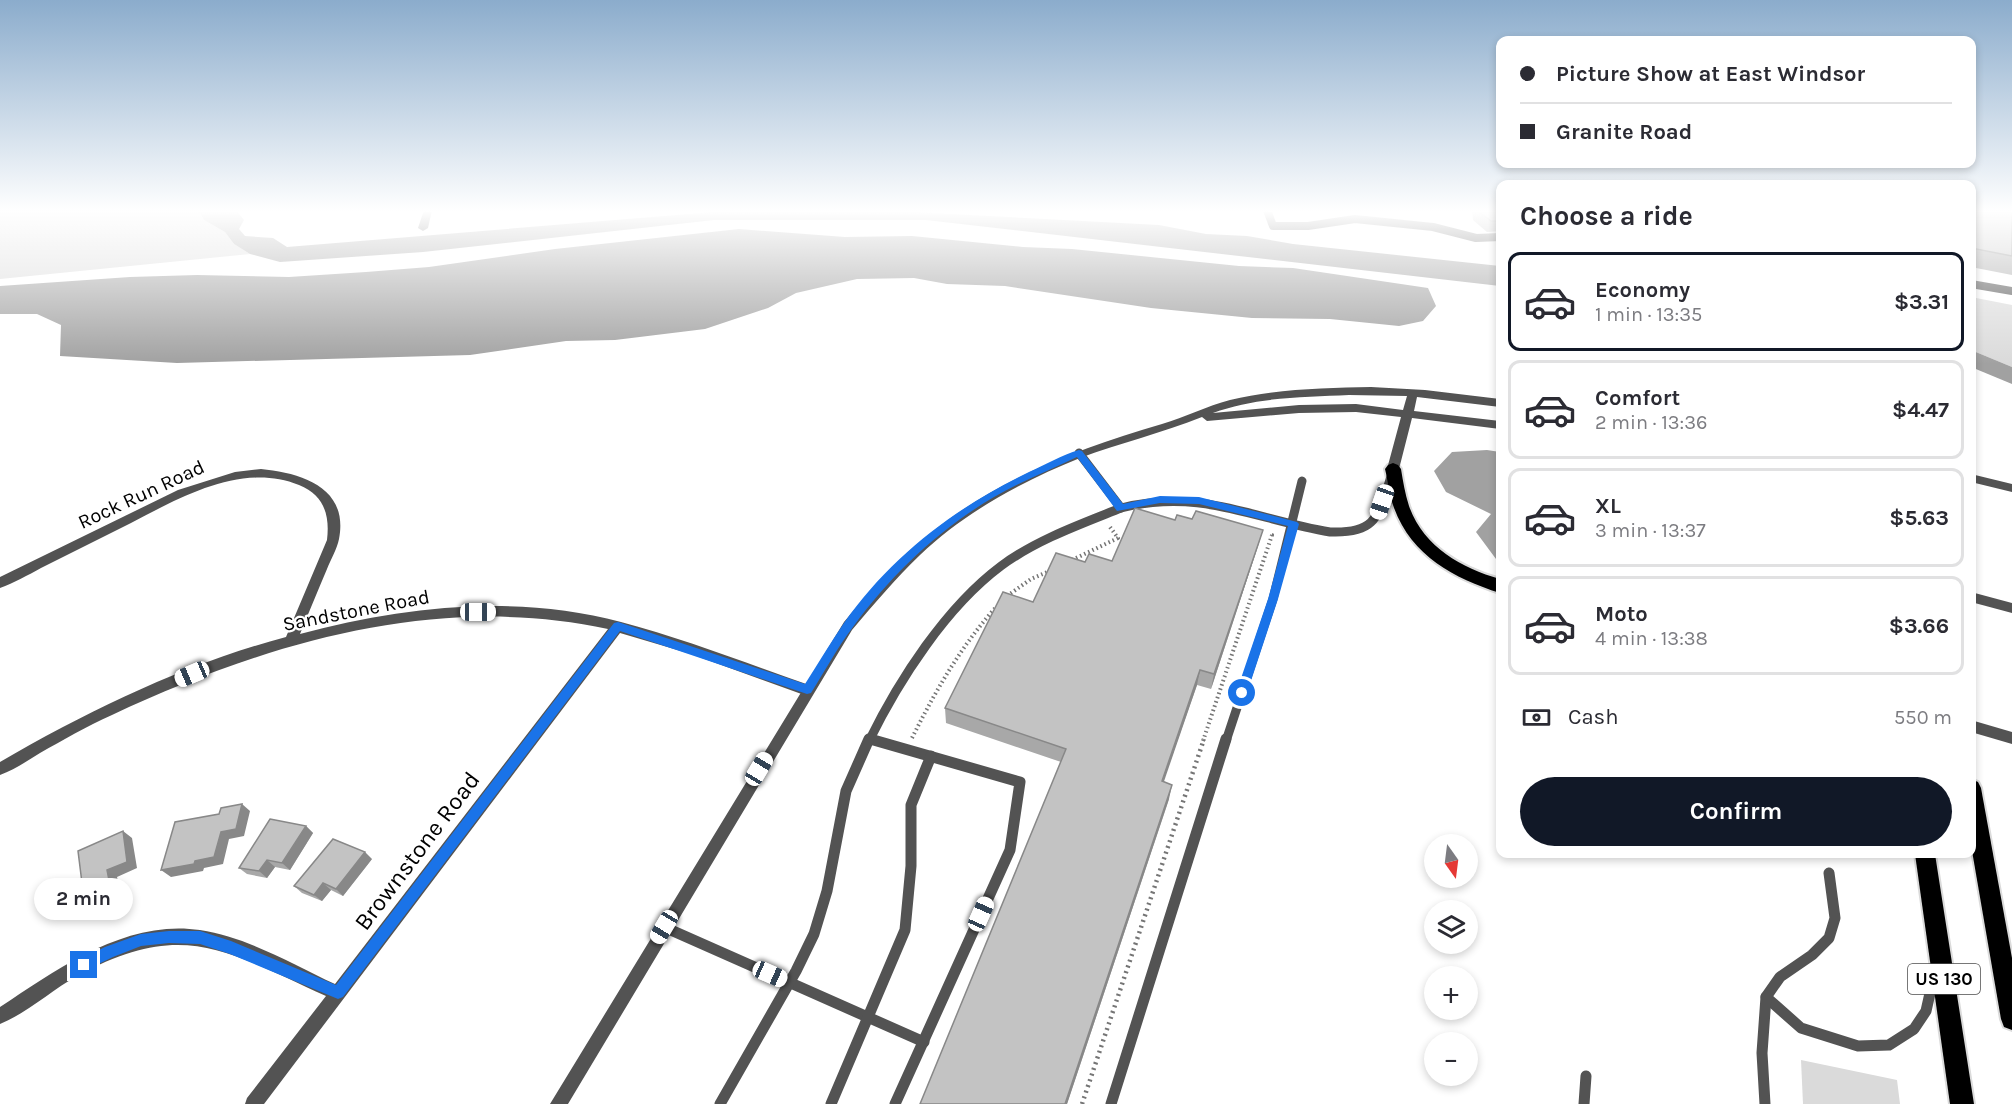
<!DOCTYPE html>
<meta charset="utf-8">
<style>
:root{--surface:#fff;--page:#f7f7f7;--text:#2b2b33;--muted:#7c7c81;--line:#e1e1e2;--accent:#111827}
body{margin:0;font-family:Karla,sans-serif;background:var(--page);color:var(--text);height:100vh;display:flex;flex-direction:column;font-size:22px;white-space:nowrap}
*{box-sizing:border-box;margin:0}
p{font-size:20px;color:var(--muted)}
.icon{flex:none;width:33px;height:33px;fill:none;stroke:currentColor;stroke-width:2;stroke-linecap:round;stroke-linejoin:round}
.map{position:relative;flex:1;overflow:hidden}
.side{position:absolute;left:1496px;top:180px;width:480px;height:678px;display:flex;flex-direction:column;background:var(--surface);border-radius:12px;box-shadow:0 3px 9px #0003}
.side>*{flex:none}
.hud{position:absolute;left:1496px;top:36px;width:480px;height:132px;border-radius:12px;box-shadow:0 3px 9px #0003;display:grid;align-content:center;height:132px;padding:0 24px;background:var(--surface)}
.needle{width:39px;rotate:166deg}
.fabs{position:absolute;left:1424px;top:834px;display:grid;gap:12px}
.fabs a{display:grid;place-items:center;width:54px;height:54px;border-radius:50%;background:var(--surface);box-shadow:0 3px 9px #0003;font-size:30px}
.end{position:absolute;width:27px;height:27px;margin:-14px;border:8px solid #1a73e8;background:#fff;box-shadow:0 0 0 3px #fff}
.from{border-radius:50%}
.bubble{position:absolute;height:42px;border-radius:21px;background:var(--surface);box-shadow:0 3px 9px #0003;font-size:20px;font-weight:700;line-height:42px;text-align:center}
.car{position:absolute;width:18px;height:36px;margin:-18px -9px;border-radius:8px;box-shadow:0 0 4px 2px #0007;background:linear-gradient(#fff 24%,#345 0 40%,#fff 0 76%,#345 0 86%,#fff 0)}
.hud b{display:flex;align-items:center;gap:21px;height:57px;font-size:22px}
.hud b+b{border-top:2px solid var(--line)}
.hud i{width:15px;height:15px;background:var(--text)}
ul{padding:0;list-style:none}
li{display:flex;align-items:center;gap:18px;height:99px;margin:0 12px 9px;padding:0 12px;border:3px solid var(--line);border-radius:12px}
li div{flex:1}
li b{display:block;font-size:22px}
li em{font-style:normal;font-weight:700}
li.on{border-color:var(--accent)}
li>.icon{width:54px;height:54px;stroke-width:1.5}
h2{padding:0 24px;font-size:27px;line-height:72px}
.pay{display:flex;align-items:center;gap:15px;height:66px;padding:0 24px;font-size:22px}
.pay p{margin-inline-start:auto}
.primary-button{display:flex;gap:12px;margin-top:auto;padding:12px 24px}
.primary-button a{flex:1;height:69px;border-radius:36px;background:var(--accent);color:#fff;font-size:24px;font-weight:700;line-height:69px;text-align:center}
.map>svg:first-child{display:block}
.green{fill:#dadada}
.water{fill:#a1a1a1}
.lines{fill:none;stroke-linecap:round;stroke-linejoin:round}
.trunk-casing{stroke:#dbdbdb;stroke-width:4}
.path-far1{stroke:#757575;stroke-width:4;stroke-dasharray:1.5 3;stroke-linecap:butt}
.path{stroke:#757575;stroke-width:4.5;stroke-dasharray:2 4;stroke-linecap:butt}
.service-far2{stroke:#535353;stroke-width:8}
.service-far1{stroke:#535353;stroke-width:9}
.service{stroke:#535353;stroke-width:11}
.minor{fill:#535353;fill-rule:evenodd}
.tertiary{fill:#535353;fill-rule:evenodd}
.trunk{fill:#000;fill-rule:evenodd}
.wall{fill:#a8a8a8}
.shaded-wall{fill:#888}
.building{fill:#c3c3c3;stroke:#888;stroke-width:1.5}
.route{fill:#1a73e8}
.labels{text-anchor:middle;stroke-width:4.5;stroke-linejoin:round;paint-order:stroke}
.shield{fill:#fff;stroke:#4c4c4c;stroke-width:1.5}
.shield-label{font-size:18px;font-weight:bold;fill:#000}
.street-label{font-size:20px;fill:#000;stroke:#fff}
.near-street-label{font-size:24px;fill:#000;stroke:#fff}
</style>
<div class="map">
<svg width="2012" height="1104" viewBox="0 0 2012 1104">
<rect width="100%" height="100%" fill="#fff"/>
<!-- green -->
<g class="green">
<polygon points="0,210 198,210 204,220 225,232 234,244 250,254 0,279"/>
<polygon points="1971,297 2012,305 2012,367 1971,350"/>
<polygon points="1801,1060 1897,1080 1900,1104 1803,1104"/>
</g>
<!-- water -->
<g class="water">
<polygon points="198,210 236,210 244,220 239,229 245,236 273,238 287,247 738,210 874,210 1159,225 1206,234 1247,236 1293,244 1500,266 1500,286 926,220 714,220 423,252 280,262 250,254 234,244 225,232 204,220"/>
<polygon points="739,229 845,237 912,236 1023,247 1072,249 1239,266 1293,268 1428,288 1436,306 1423,321 1399,326 1330,319 1252,318 1151,308 1005,286 947,284 914,278 857,279 796,293 768,308 705,329 615,340 566,341 470,355 177,363 60,356 61,325 37,314 0,314 0,286 130,277 197,275 289,277 366,272 429,267 555,249"/>
<polygon points="1971,350 2012,367 2012,384 1971,367"/>
<polygon points="1487,450 1500,452 1500,559 1496,559 1476,532 1491,514 1446,492 1434,471 1452,452"/>
</g>
<g class="lines">
<!-- trunk casing -->
<g class="trunk-casing">
<g id="trunk">
<path d="M 1393,463 L 1398,465 L 1401,469 C 1403,481 1405,494 1409,506 C 1423,546 1461,568 1500,579 L 1500,593 C 1453,578 1410,555 1393,505 C 1389,494 1388,481 1385,469 L 1388,465 Z"/>
<polygon points="1971,779 1978,782 1981,788 2012,958 2012,1030 2004,1027 2001,1019 1971,845"/>
<polygon points="1915,854 1935,854 1974,1104 1950,1104"/>
</g>
</g>
<!-- path-far1 -->
<g class="path-far1">
<polyline points="1072,560 1118,538 1110,527"/>
<polyline points="1007,596 1031,579 1052,570"/>
<path d="M 912,738 C 936,690 961,646 997,606"/>
<polyline points="1203,741 1272,535 1269,534"/>
</g>
<!-- path -->
<polyline class="path" points="1082,1104 1204,739"/>
<!-- service-far2 -->
<g class="service-far2">
<polyline points="1267,210 1273,226 1308,226 1355,219 1433,227 1476,238 1500,237"/>
<polyline points="1971,284 2012,291"/>
</g>
<!-- service-far1 -->
<g class="service-far1">
<path d="M 1079,453 L 1121,508 C 1201,488 1253,519 1330,532 C 1379,534 1378,514 1392,474"/>
<polyline points="869,739 876,741"/>
<path d="M 869,741 C 899,680 946,607 1001,566 C 1036,540 1081,524 1121,508"/>
<polyline points="1226,741 1273,599 1302,481"/>
</g>
<!-- service -->
<g class="service">
<polyline points="870,739 1020,782 1010,850 895,1104"/>
<polyline points="664,927 924,1042"/>
<polyline points="1766,997 1801,1028 1858,1046 1889,1045 1914,1029 1926,1011 1935,971"/>
<polyline points="720,1104 796,971 814,934 827,891 846,791 869,739"/>
<polyline points="831,1104 905,930 911,866 911,805 931,756"/>
<polyline points="1111,1104 1226,739"/>
<polyline points="1584,1104 1586,1076"/>
<polyline points="1765,1104 1762,1053 1766,997 1780,977 1812,955 1829,938 1835,918 1829,873"/>
</g>
<!-- minor -->
<g class="minor">
<polygon points="424,210 432,210 428,228 423,231 418,228"/>
<path d="M 261,469 C 301,473 349,487 339,539 C 337,549 331,559 327,569 C 318,590 309,612 300,634 C 404,606 516,594 621,622 C 685,639 749,664 812,686 L 814,690 L 812,694 L 807,696 L 691,654 L 620,633 L 264,1104 L 245,1104 L 247,1098 L 326,996 C 226,951 183,918 77,976 C 52,990 27,1013 0,1024 L 0,1007 C 59,968 126,919 200,930 C 247,937 292,964 335,984 L 608,629 C 438,592 266,643 112,715 C 87,726 63,740 40,753 C 27,761 14,770 0,775 L 0,762 C 90,710 185,664 286,637 L 327,540 C 330,515 324,495 299,485 C 242,462 181,497 131,523 C 101,538 71,553 41,568 C 28,575 14,583 0,588 L 0,577 L 178,490 L 235,472 Z"/>
<polygon points="1971,474 2012,484 2012,492 1971,482"/>
<polygon points="1971,592 2012,603 2012,613 1971,602"/>
<polygon points="1971,720 2012,732 2012,744 1971,732"/>
</g>
<!-- tertiary -->
<path class="tertiary" d="M 1371,387 L 1425,390 L 1500,399 L 1500,407 L 1417,397 L 1414,411 L 1500,421 L 1500,429 L 1412,418 L 1399,469 L 1393,473 L 1387,469 L 1401,417 L 1356,412 L 1299,413 L 1207,421 L 1202,417 C 1162,433 1120,443 1080,458 C 1023,481 965,512 920,555 C 896,578 874,604 852,630 L 568,1104 L 550,1104 L 844,622 C 866,596 888,569 915,546 C 988,483 1070,451 1162,424 C 1185,417 1207,406 1230,400 C 1275,389 1325,388 1371,387 ZM 1349,395 L 1407,396 L 1403,410 L 1356,404 L 1299,405 L 1213,413 C 1255,397 1305,397 1349,395 Z"/>
<!-- trunk -->
<use href="#trunk" class="trunk"/>
</g>
<!-- wall -->
<g class="wall">
<polygon points="1472,210 1500,210 1500,231 1487,232 1473,220"/>
<polygon points="1971,210 2012,210 2012,275 1971,267"/>
<polygon points="1192,519 1263,530 1258,546 1211,689 1197,685 1163,782 1169,799 1067,1104 920,1104 1061,762 946,723 945,708 1033,602 1085,562 1112,561 1175,520"/>
<polygon points="306,826 313,833 290,870 275,867 267,878 247,874 239,868"/>
<polygon points="372,859 343,896 331,890 322,901 302,893 294,886"/>
</g>
<!-- shaded-wall -->
<g class="shaded-wall">
<polygon points="1263,530 1258,546 1211,689 1214,674"/>
<polygon points="1200,670 1197,685 1159,796 1162,781"/>
<polygon points="1172,785 1169,799 1067,1104 1065,1104"/>
<polygon points="242,804 250,811 244,836 229,839 223,864 204,868 203,871 171,877 161,870 195,861 221,832"/>
<polygon points="306,826 313,833 290,870 282,863"/>
<polygon points="123,831 132,838 137,868 117,877 119,886 93,898 83,891 107,870"/>
<polygon points="365,852 372,859 343,896 336,889"/>
<polygon points="267,860 275,867 267,878 259,871"/>
<polygon points="323,883 331,890 322,901 314,895"/>
</g>
<!-- building -->
<g class="building">
<polygon points="1477,210 1500,210 1500,221 1491,221"/>
<polygon points="1971,210 2012,210 2012,256 1971,248"/>
<polygon points="1135,508 1175,520 1177,515 1192,519 1196,511 1263,530 1214,674 1200,670 1162,781 1172,785 1065,1104 920,1104 1066,749 945,708 1003,592 1033,602 1056,553 1085,562 1089,554 1112,561"/>
<polygon points="242,804 236,829 221,832 214,857 195,861 194,864 161,870 175,822 219,814 221,808"/>
<polygon points="270,819 306,826 282,863 267,860 259,871 239,868"/>
<polygon points="123,831 127,862 107,870 109,880 83,891 78,851"/>
<polygon points="333,839 365,852 336,889 323,883 314,895 294,886"/>
</g>
<!-- sky -->
<linearGradient id="sky" x2="0" y2="1"><stop stop-color="#8baccc"/><stop offset="0.58" stop-color="#fff"/><stop offset="1" stop-color="#fff" stop-opacity="0"/></linearGradient>
<rect width="2012" height="364" fill="url(#sky)"/>
<!-- route -->
<path class="route" d="M 1079,450 L 1082,451 L 1123,504 L 1160,496 L 1199,497 L 1297,522 L 1299,524 L 1278,599 L 1246,696 L 1238,696 L 1236,693 L 1268,599 L 1288,526 L 1199,504 L 1160,503 L 1117,511 L 1077,457 C 1050,470 1020,482 994,497 C 938,530 891,575 853,627 C 837,648 825,671 811,693 L 807,694 L 620,631 L 343,997 L 338,999 L 230,954 L 200,944 L 169,943 L 141,946 L 113,957 L 84,971 L 79,969 L 77,965 L 79,960 L 105,947 L 141,934 L 169,931 L 200,931 L 231,941 L 336,985 L 614,623 L 618,622 L 805,684 C 818,664 830,643 844,623 C 891,556 956,507 1029,472 C 1045,465 1062,455 1079,450 Z"/>
<g class="labels">
<!-- shield labels -->
<rect class="shield" x="1908" y="964" width="72" height="30" rx="4.5"/>
<g class="shield-label">
<text x="1944" y="985">US 130</text>
</g>
<!-- street labels -->
<g class="street-label">
<text transform="translate(141 494) rotate(-25)" y="7">Rock Run Road</text>
<text transform="translate(356 610) rotate(-11)" y="7">Sandstone Road</text>
</g>
<!-- near-street labels -->
<g class="near-street-label">
<text transform="translate(417 851) rotate(-53)" y="8">Brownstone Road</text>
</g>
</g>
</svg>
<div class="fabs">
<a><svg class="needle" viewBox="-14 -14 28 28"><path d="M0-13l5 13h-10z" fill="#e53935"/><path d="M0 13l5-13h-10z" fill="#7c7c81"/></svg></a>
<a><svg class="icon" aria-label="layers" viewBox="0 0 24 24"><path d="M12 4l9 5-9 5-9-5zM3 14l9 5 9-5"/></svg></a>
<a>+</a>
<a>−</a>
</div>
<i class="end from" style="left:1242px;top:693px"></i>
<i class="end" style="left:84px;top:965px"></i>
<div class="bubble" style="left:34px;top:878px;width:99px">2 min</div>
<i class="car" style="left:1382px;top:502px;rotate:199deg"></i>
<i class="car" style="left:478px;top:612px;rotate:90deg"></i>
<i class="car" style="left:192px;top:674px;rotate:247deg"></i>
<i class="car" style="left:759px;top:769px;rotate:31deg"></i>
<i class="car" style="left:981px;top:914px;rotate:24deg"></i>
<i class="car" style="left:664px;top:927px;rotate:211deg"></i>
<i class="car" style="left:770px;top:974px;rotate:114deg"></i>
<div class="hud">
<b><i class="from"></i>Picture Show at East Windsor</b>
<b><i></i>Granite Road</b>
</div>
<section class="side">
<h2>Choose a ride</h2>
<ul>
<li class="on"><svg class="icon" aria-label="car" viewBox="0 0 24 24"><path d="M5 17H2v-5l4-1 3-4h7l3 4 3 1v5h-3M9 17h6M6 11h13"/><circle cx="7" cy="17" r="2"/><circle cx="17" cy="17" r="2"/></svg><div><b>Economy</b><p>1 min · 13:35</p></div><em>$3.31</em></li>
<li><svg class="icon" aria-label="car" viewBox="0 0 24 24"><path d="M5 17H2v-5l4-1 3-4h7l3 4 3 1v5h-3M9 17h6M6 11h13"/><circle cx="7" cy="17" r="2"/><circle cx="17" cy="17" r="2"/></svg><div><b>Comfort</b><p>2 min · 13:36</p></div><em>$4.47</em></li>
<li><svg class="icon" aria-label="car" viewBox="0 0 24 24"><path d="M5 17H2v-5l4-1 3-4h7l3 4 3 1v5h-3M9 17h6M6 11h13"/><circle cx="7" cy="17" r="2"/><circle cx="17" cy="17" r="2"/></svg><div><b>XL</b><p>3 min · 13:37</p></div><em>$5.63</em></li>
<li><svg class="icon" aria-label="car" viewBox="0 0 24 24"><path d="M5 17H2v-5l4-1 3-4h7l3 4 3 1v5h-3M9 17h6M6 11h13"/><circle cx="7" cy="17" r="2"/><circle cx="17" cy="17" r="2"/></svg><div><b>Moto</b><p>4 min · 13:38</p></div><em>$3.66</em></li>
</ul>
<div class="pay"><svg class="icon" aria-label="cash" viewBox="0 0 24 24"><path d="M3 7h18v10H3z"/><circle cx="12" cy="12" r="2"/></svg>Cash<p>550 m</p></div>
<div class="primary-button"><a>Confirm</a></div>
</section>
</div>
